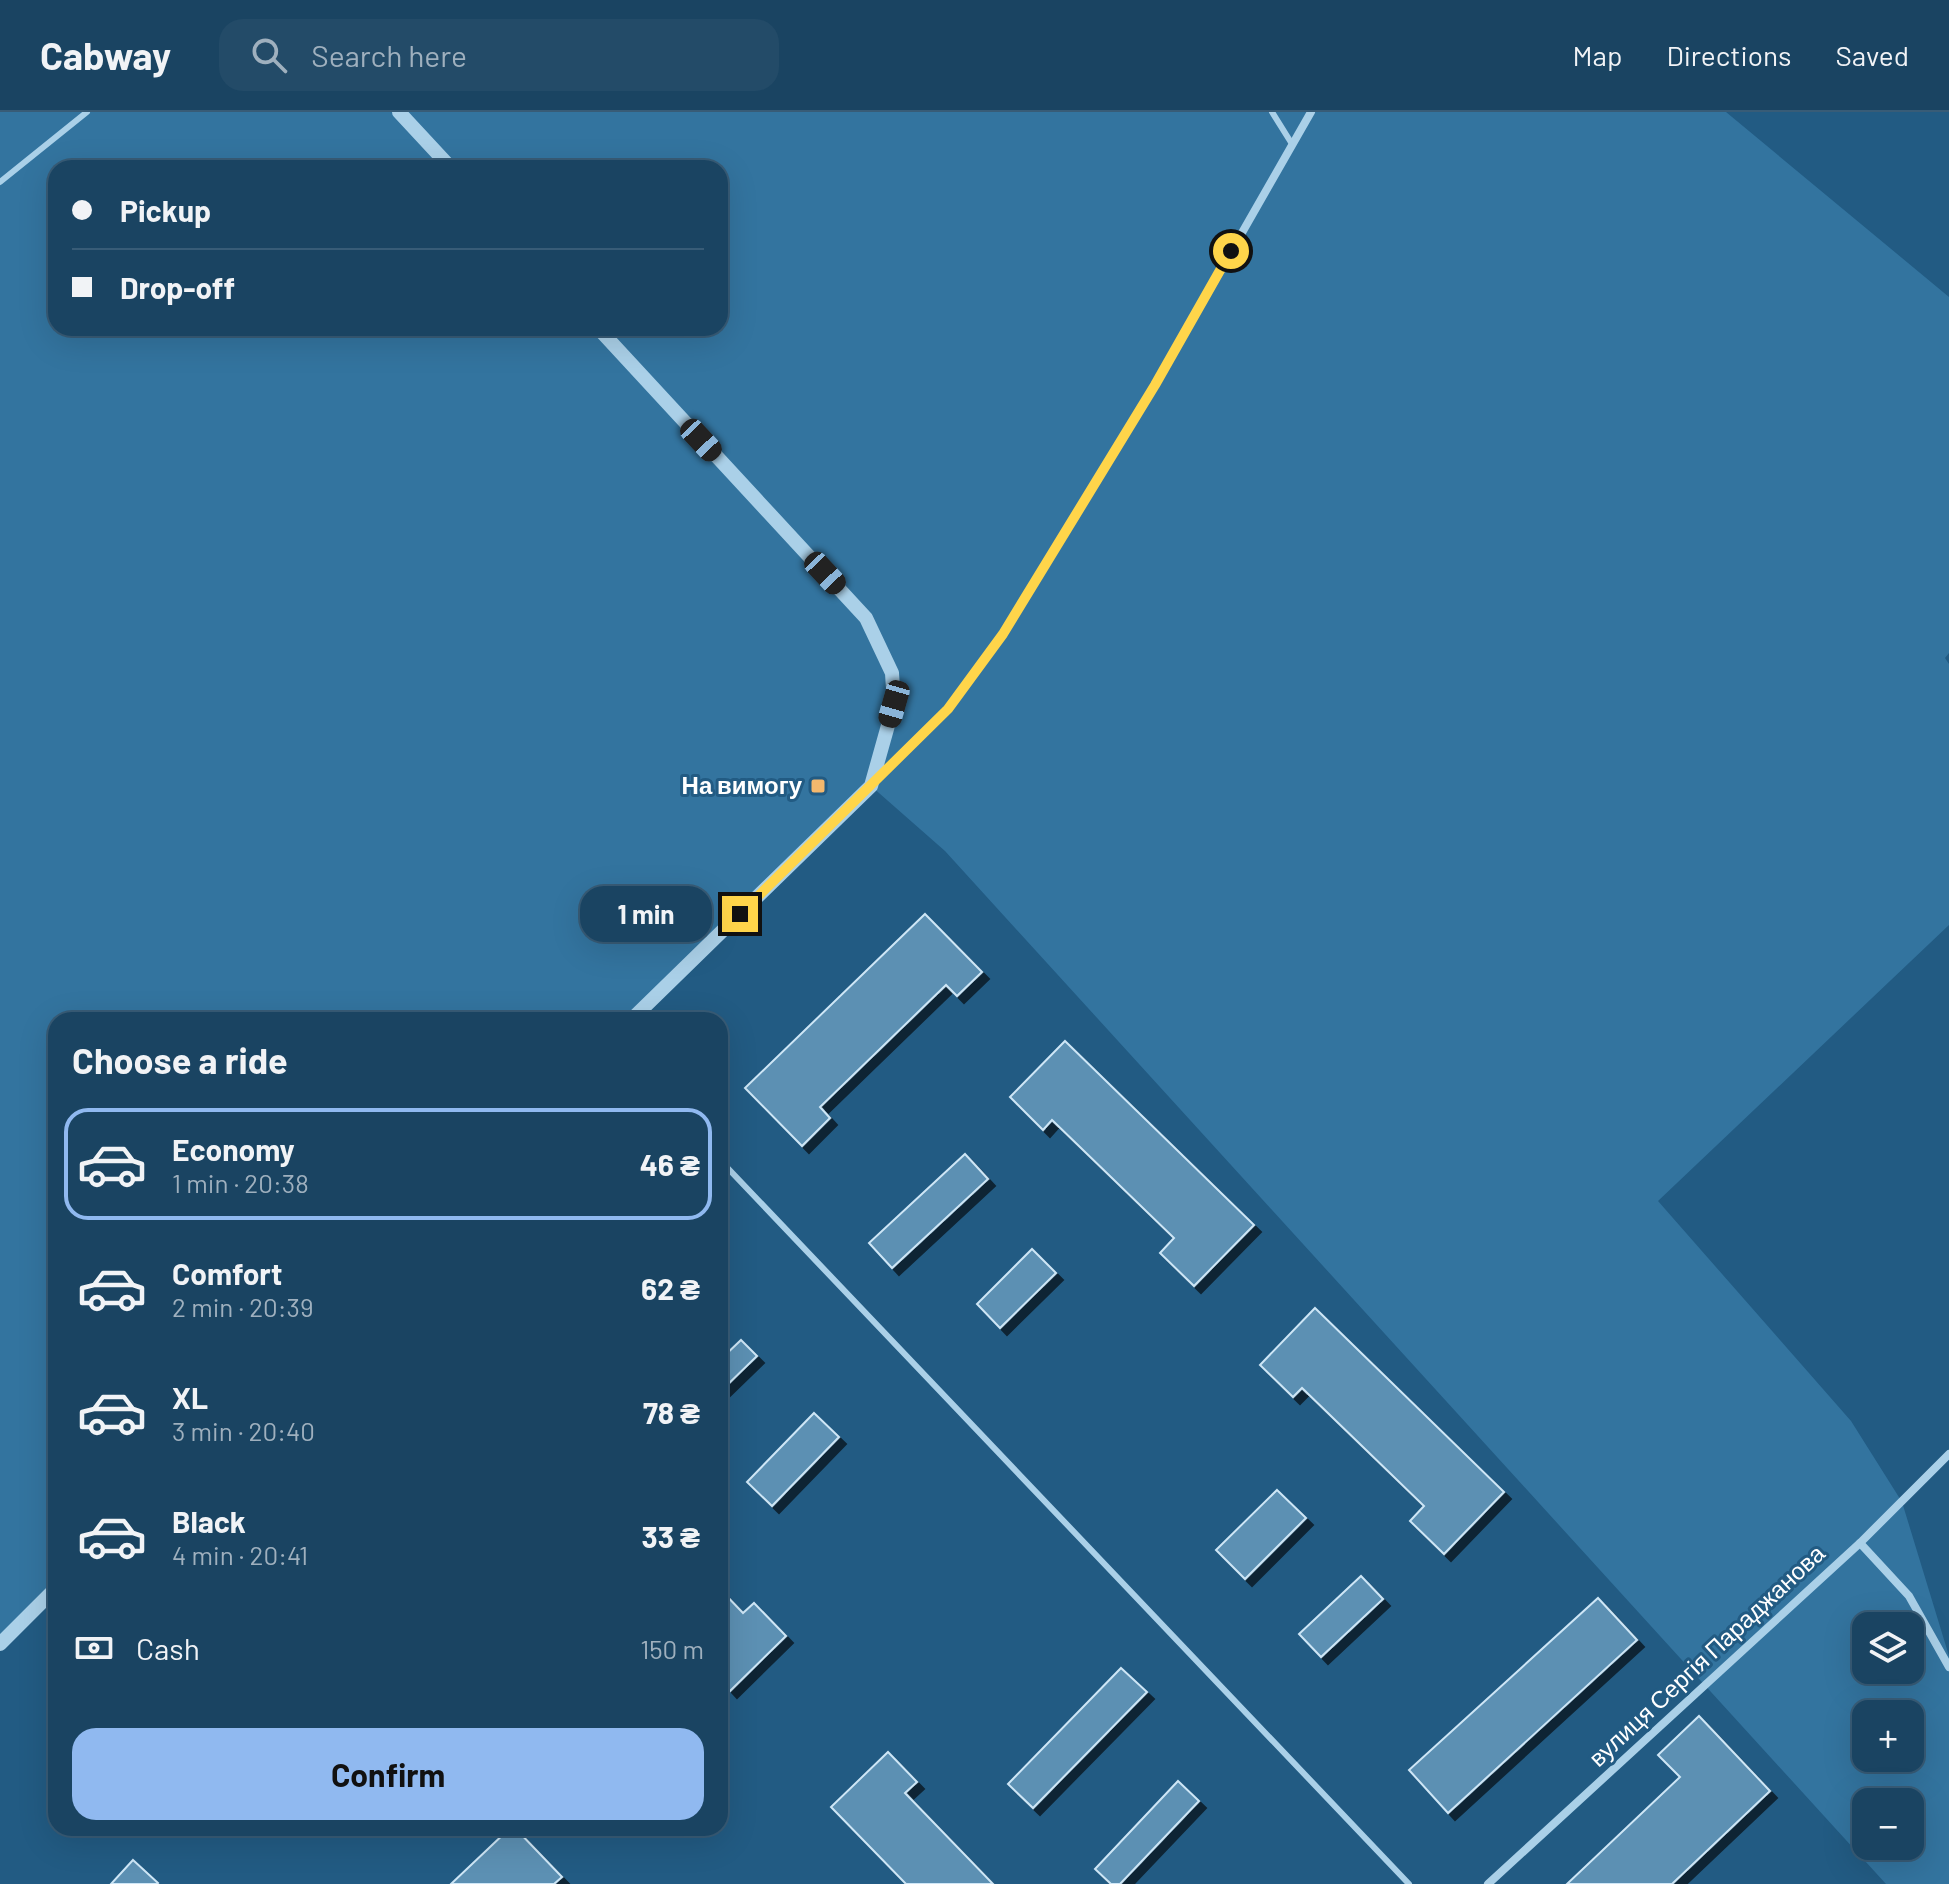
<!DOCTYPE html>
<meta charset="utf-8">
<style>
:root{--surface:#1a4462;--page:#234b68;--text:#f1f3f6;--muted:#9fb0be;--line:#385c77;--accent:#90b9f0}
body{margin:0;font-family:Barlow,sans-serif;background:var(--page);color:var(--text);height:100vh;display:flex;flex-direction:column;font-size:30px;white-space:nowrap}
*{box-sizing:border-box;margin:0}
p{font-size:26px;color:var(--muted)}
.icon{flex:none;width:44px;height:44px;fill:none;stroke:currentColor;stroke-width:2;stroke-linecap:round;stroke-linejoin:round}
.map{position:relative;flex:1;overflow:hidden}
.drawer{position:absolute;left:48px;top:900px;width:680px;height:824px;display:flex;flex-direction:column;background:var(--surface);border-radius:24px;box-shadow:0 8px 32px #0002,0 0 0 2px var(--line)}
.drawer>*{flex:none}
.top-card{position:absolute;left:48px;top:48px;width:680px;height:176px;border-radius:24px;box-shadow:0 8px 32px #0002,0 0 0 2px var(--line);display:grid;align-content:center;height:176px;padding:0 24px;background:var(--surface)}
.fabs{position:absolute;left:1852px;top:1500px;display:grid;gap:16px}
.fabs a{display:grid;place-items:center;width:72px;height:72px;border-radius:16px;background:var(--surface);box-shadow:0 8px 32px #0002,0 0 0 2px var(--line);font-size:40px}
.end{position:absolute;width:36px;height:36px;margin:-18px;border:10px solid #ffd54a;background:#111;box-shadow:0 0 0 4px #111}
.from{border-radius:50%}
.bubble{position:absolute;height:56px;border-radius:24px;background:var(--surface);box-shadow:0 8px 32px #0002,0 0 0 2px var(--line);font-size:26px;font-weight:700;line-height:56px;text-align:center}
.car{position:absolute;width:24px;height:48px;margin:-24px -12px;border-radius:10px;box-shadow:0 0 6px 2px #0007;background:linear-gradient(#222 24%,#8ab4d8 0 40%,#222 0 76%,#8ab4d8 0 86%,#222 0)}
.top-card b{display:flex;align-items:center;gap:28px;height:76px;font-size:30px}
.top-card b+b{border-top:2px solid var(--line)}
.top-card i{width:20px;height:20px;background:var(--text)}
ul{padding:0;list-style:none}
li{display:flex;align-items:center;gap:24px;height:112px;margin:0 16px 12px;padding:0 8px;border:4px solid transparent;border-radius:24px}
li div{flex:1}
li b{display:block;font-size:30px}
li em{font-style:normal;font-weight:700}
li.current{border-color:var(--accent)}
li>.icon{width:72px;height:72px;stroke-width:1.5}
h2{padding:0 24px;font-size:36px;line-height:96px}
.pay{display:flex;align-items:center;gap:20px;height:88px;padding:0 24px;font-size:30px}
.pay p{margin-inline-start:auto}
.primary-button{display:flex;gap:16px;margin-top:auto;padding:16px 24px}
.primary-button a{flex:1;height:92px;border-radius:24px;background:var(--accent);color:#111;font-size:32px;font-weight:700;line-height:92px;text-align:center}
header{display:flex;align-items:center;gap:48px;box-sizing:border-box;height:112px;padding:0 40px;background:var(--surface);border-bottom:2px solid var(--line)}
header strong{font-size:38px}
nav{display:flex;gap:44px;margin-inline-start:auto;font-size:28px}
.search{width:560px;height:72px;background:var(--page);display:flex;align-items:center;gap:20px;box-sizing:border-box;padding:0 28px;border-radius:24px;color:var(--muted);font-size:30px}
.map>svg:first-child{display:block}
.green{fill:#33749f;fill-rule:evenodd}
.building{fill:#5b90b3;stroke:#cee6f6;stroke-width:2;filter:url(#shadow)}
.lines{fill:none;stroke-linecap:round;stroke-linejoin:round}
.service{stroke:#aad0e8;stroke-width:6}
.minor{stroke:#aad0e8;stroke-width:8}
.tertiary{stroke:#aad0e8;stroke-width:14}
.route{stroke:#ffd54a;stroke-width:10}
.poi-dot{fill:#f4b86d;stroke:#225b83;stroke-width:3}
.labels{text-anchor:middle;stroke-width:6;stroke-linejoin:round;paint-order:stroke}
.poi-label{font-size:24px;font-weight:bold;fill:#fff;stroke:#225b83;text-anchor:end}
.street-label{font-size:24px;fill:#fff;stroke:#225b83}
</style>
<header>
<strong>Cabway</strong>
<div class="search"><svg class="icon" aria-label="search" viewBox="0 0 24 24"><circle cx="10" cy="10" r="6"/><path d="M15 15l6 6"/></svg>Search here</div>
<nav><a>Map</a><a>Directions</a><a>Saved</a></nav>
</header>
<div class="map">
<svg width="1949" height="1772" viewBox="0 0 1949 1772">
<defs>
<filter id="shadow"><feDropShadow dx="7" dy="7" stdDeviation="0" flood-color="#0009"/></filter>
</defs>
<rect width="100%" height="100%" fill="#225b83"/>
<!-- green -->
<path class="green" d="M 0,0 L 1726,0 L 1949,185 L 1949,541 L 1945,546 L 1949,552 L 1949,813 L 1658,1089 L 1851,1309 L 1902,1390 L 1949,1544 L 1949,1772 L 1886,1772 L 945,739 L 871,674 L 631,908 L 56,908 L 56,1476 L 0,1532 ZM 56,56 L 720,56 L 720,216 L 56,216 ZM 1866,1514 L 1910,1514 L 1910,1558 L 1866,1558 ZM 1866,1602 L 1910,1602 L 1910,1646 L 1866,1646 ZM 1866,1690 L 1910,1690 L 1910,1734 L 1866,1734 Z"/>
<!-- building -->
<g class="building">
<polygon points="925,802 982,860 957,884 946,873 820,995 830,1006 802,1034 745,976"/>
<polygon points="1065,929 1254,1113 1194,1174 1160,1141 1174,1126 1052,1008 1043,1018 1010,985"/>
<polygon points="965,1042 988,1067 892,1156 869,1131"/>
<polygon points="1032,1137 1056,1161 1000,1216 977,1192"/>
<polygon points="1315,1196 1504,1380 1444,1442 1410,1409 1424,1394 1302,1276 1293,1285 1260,1253"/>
<polygon points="741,1228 757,1244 720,1280 720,1248"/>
<polygon points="814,1301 839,1325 772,1394 747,1370"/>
<polygon points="1277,1378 1306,1406 1245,1467 1216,1438"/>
<polygon points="1361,1464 1383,1487 1321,1545 1299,1522"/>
<polygon points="720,1477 743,1501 754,1491 786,1524 730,1579 720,1568"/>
<polygon points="1598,1486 1637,1528 1448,1701 1409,1658"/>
<polygon points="1121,1556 1147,1580 1033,1696 1008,1672"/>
<polygon points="1699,1604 1770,1679 1672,1772 1567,1772 1680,1665 1658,1643"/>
<polygon points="888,1640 917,1670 905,1681 993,1772 906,1772 831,1695"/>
<polygon points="1178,1669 1199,1689 1120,1772 1111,1772 1095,1757"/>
<polygon points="510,1716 515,1716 562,1765 554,1772 451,1772"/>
<polygon points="133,1748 158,1771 157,1772 111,1772"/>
</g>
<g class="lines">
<!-- service -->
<g class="service">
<polyline points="1272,0 1292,32"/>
<polyline points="0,70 87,0"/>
<polyline points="720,1048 1409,1772"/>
</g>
<!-- minor -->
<g class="minor">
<polyline points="874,670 948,597 1003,522 1155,273 1311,0"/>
<polyline points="1860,1431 1909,1484 1949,1555"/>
<polyline points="1488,1772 1860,1431 1949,1342"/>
</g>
<!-- tertiary -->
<g class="tertiary">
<polyline points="399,0 451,56"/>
<polyline points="598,216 866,506 892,561 894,592 871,674 631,908"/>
<polyline points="0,1532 56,1476"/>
</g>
</g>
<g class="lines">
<!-- route -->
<polyline class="route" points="740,802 948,597 1003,522 1155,273 1231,139"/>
</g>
<!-- markers -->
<rect class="poi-dot" x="810" y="666" width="16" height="16" rx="4"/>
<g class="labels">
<!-- poi labels -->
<g class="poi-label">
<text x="802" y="682">На вимогу</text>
</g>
<!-- street labels -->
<g class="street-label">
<text transform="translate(1707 1544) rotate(-43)" y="8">вулиця Сергія Параджанова</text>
</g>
</g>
</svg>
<div class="fabs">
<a><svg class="icon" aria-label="layers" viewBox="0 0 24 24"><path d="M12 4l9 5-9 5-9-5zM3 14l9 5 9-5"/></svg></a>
<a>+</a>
<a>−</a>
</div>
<i class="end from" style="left:1231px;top:139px"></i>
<i class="end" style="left:740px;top:802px"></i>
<div class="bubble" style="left:580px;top:774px;width:132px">1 min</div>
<i class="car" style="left:701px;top:328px;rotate:137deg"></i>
<i class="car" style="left:825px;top:461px;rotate:137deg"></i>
<i class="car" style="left:894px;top:592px;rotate:196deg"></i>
<div class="top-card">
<b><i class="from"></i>Pickup</b>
<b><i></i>Drop-off</b>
</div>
<section class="drawer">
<h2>Choose a ride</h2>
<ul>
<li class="current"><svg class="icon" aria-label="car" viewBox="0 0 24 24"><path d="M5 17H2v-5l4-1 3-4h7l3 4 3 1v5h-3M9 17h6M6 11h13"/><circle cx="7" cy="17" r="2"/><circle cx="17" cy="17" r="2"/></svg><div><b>Economy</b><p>1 min · 20:38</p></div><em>46 ₴</em></li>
<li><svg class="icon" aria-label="car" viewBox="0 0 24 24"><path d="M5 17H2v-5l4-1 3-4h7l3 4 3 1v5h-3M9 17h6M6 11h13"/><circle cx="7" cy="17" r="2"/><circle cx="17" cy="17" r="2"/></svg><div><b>Comfort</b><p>2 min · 20:39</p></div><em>62 ₴</em></li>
<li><svg class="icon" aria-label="car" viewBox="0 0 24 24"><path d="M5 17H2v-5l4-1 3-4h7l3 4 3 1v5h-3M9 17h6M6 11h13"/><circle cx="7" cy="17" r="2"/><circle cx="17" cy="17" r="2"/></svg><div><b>XL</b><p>3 min · 20:40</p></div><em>78 ₴</em></li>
<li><svg class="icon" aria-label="car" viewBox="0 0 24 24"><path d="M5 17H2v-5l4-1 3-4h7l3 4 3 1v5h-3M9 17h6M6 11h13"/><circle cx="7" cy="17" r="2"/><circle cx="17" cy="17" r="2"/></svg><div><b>Black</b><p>4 min · 20:41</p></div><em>33 ₴</em></li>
</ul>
<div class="pay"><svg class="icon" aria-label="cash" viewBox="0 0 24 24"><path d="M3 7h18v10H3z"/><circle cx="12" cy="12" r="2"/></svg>Cash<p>150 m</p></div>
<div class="primary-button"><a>Confirm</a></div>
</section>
</div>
